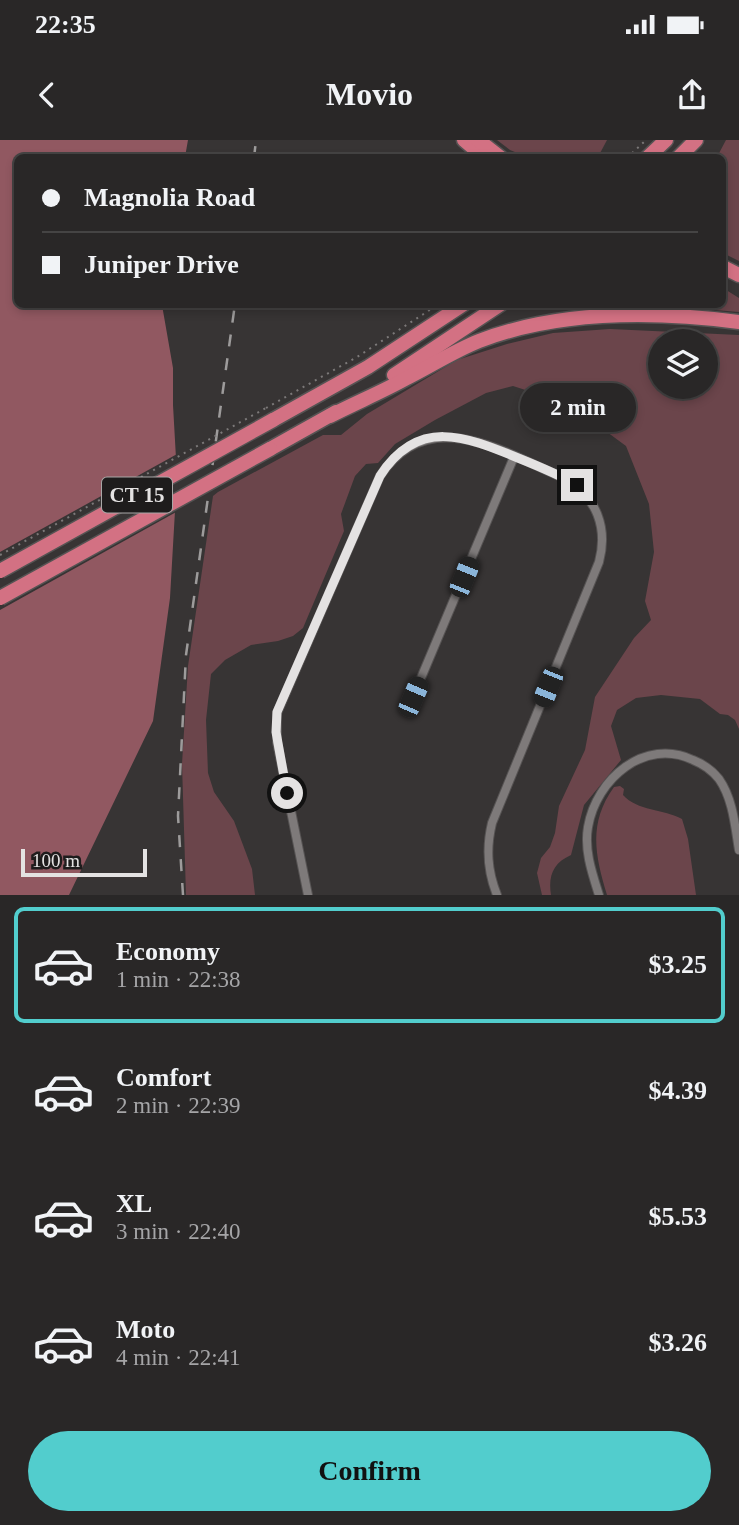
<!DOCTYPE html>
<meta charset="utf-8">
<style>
:root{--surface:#292727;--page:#312f2f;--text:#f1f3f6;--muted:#a5a5a7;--line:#454444;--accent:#52cdcd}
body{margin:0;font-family:Georgia,serif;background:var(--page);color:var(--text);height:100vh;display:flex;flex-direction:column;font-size:26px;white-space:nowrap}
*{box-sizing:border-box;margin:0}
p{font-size:23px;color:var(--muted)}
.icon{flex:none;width:38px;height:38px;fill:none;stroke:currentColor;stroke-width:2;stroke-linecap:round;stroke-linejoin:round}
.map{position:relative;height:755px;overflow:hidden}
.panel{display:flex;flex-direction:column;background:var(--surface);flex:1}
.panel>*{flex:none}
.guide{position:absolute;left:14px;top:14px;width:712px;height:154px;border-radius:10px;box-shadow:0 4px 10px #0003,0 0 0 2px var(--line);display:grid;align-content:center;height:154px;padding:0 28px;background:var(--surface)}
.buttons{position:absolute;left:648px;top:189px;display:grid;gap:14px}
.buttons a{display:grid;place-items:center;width:70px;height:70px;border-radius:50%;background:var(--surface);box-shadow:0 4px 10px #0003,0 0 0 2px var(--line);font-size:35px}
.scale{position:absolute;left:21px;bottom:18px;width:126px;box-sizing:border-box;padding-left:7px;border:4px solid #e4e2e2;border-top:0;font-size:19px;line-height:24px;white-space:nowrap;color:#e4e2e2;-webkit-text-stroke:5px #1e1c1c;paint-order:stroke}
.end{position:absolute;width:32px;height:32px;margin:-16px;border:9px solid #e4e2e2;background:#111;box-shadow:0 0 0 4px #111}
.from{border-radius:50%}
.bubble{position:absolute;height:49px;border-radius:24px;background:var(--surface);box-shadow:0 4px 10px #0003,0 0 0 2px var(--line);font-size:23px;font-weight:700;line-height:49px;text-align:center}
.car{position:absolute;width:21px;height:42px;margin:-21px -10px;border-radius:9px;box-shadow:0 0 5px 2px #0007;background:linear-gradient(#222 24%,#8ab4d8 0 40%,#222 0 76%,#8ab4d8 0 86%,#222 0)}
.guide b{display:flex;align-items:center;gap:24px;height:66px;font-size:26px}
.guide b+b{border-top:2px solid var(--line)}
.guide i{width:18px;height:18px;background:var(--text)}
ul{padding:12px 0 0;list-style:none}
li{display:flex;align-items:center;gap:21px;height:116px;margin:0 14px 10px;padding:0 14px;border:4px solid transparent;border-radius:10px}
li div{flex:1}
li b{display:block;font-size:26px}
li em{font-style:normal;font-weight:700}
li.current{border-color:var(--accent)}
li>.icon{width:63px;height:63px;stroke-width:1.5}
.action{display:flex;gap:14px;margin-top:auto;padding:14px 28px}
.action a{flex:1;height:80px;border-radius:42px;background:var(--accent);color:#111;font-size:28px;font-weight:700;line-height:80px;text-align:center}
.status{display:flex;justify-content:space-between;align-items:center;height:49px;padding:0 35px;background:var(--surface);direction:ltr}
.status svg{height:19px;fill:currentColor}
header{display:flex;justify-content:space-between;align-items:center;height:91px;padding:0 28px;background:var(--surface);font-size:32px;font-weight:700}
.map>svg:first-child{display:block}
.green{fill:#6b454b;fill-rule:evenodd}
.water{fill:#915861}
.pier{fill:#373434}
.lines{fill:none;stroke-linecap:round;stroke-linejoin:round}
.minor-casing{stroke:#565353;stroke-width:10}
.motorway-casing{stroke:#565353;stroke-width:17}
.path{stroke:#7c7979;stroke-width:2;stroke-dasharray:2 5;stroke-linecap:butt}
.minor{stroke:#7e7a7a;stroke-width:8}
.motorway{stroke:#d37183;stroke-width:14}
.rail{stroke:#9d9b9b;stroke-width:2.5;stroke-dasharray:12 12;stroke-linecap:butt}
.motorway-bridge-casing{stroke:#565353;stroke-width:17;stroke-linecap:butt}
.path-bridge{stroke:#7c7979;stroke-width:2;stroke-dasharray:2 5;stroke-linecap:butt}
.motorway-bridge{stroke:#d37183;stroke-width:14}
.route{stroke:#e4e2e2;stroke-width:9}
.labels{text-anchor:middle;stroke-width:7;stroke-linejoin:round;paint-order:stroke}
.shield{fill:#1e1c1c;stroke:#a9a7a7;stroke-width:2}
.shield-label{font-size:21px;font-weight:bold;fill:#e4e2e2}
</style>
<div class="status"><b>22:35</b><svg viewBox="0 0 49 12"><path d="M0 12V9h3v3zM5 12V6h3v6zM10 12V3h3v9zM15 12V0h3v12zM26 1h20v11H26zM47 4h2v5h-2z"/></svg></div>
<header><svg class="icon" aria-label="back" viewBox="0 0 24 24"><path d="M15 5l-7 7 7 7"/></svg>Movio<svg class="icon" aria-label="share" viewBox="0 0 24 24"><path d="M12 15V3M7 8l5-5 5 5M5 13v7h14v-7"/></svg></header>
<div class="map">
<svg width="739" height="755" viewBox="0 0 739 755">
<rect width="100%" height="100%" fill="#373434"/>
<!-- green -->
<g class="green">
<polygon points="497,0 607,0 598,17 527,17 510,10"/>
<polygon points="726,0 739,0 739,121 723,113 723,18 717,17"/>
<polygon points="723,148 739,158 739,172 655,165 585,168 548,165 548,164 723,164"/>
<path d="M 610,189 L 739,195 L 739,589 L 735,580 L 728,575 L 720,574 L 700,559 L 661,555 L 636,558 L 617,570 L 611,586 L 621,620 L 584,665 L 571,715 C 553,723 548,736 551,755 L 542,755 L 537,733 L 541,718 L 550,707 L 555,693 L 559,666 L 585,610 L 595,557 L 634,498 L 651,480 L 645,461 L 654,412 L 649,364 L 626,306 L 592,281 L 541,255 L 513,246 L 486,253 L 435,280 L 395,304 L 378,323 L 366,324 L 355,336 L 341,374 L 344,391 L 303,488 L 293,496 L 278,501 L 251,505 L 225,520 L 211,534 L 206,580 L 208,633 L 214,652 L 234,681 L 252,729 L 255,755 L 186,755 L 182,624 L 188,526 L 213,356 L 218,352 L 323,295 L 341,295 L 367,274 L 457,220 L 507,204 L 553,193 ZM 705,201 L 705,247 L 660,247 L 660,201 Z"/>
<path d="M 620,646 L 624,649 L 623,655 C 637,671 664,669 682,679 L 688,699 L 696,755 L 607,755 C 595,715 588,683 614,647 Z"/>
</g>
<!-- water -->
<polygon class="water" points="0,0 188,0 185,17 18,18 18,164 162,165 173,228 173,265 177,336 170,458 153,581 69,755 0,755"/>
<!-- pier -->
<polygon class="pier" points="179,313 178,371 0,470 0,412"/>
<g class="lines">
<!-- minor casing -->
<g class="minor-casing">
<g id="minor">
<polyline points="413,557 514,317"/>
<path d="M 308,755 L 277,602 L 277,573 L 380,336 C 429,262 505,313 566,339 C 597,358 608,388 599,422 L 492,683 C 486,708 487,730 497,755"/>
<path d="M 599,755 C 592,733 584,710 588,687 C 596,639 645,597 693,620 C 703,624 712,630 719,639 C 733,659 735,686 739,710"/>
</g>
</g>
<!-- motorway casing -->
<g class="motorway-casing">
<g id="motorway">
<polyline points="464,0 484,17"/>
<polyline points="478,0 501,18"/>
<polyline points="647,18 666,0"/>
<polyline points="678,18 696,0"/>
<polyline points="723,127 739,135"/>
<polyline points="394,235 501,164"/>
<path d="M 330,276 C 355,263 382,252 407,238 C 431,226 454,211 479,201 C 560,170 654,171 739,182"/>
<polyline points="273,280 368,227 464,164"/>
<polyline points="270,309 336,272"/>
</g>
</g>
<!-- path -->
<g class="path">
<polyline points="627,18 646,0"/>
<polyline points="266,268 357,217 439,164"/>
</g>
<!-- minor -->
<use href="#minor" class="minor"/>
<!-- motorway -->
<use href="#motorway" class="motorway"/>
<!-- rail -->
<g class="rail">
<polyline points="254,18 256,0"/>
<polyline points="183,755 178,676 186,515 235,164"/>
</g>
<!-- motorway-bridge casing -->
<g class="motorway-bridge-casing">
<g id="motorway-bridge">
<polyline points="0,431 273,280"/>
<polyline points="0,458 270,309"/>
</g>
</g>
<!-- path-bridge -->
<polyline class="path-bridge" points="0,415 266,268"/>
<!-- motorway-bridge -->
<use href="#motorway-bridge" class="motorway-bridge"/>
</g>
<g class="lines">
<!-- route -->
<path class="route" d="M 287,653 L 276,592 L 277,572 L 380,336 C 418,277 465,296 518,318 C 538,326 558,334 577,345"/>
</g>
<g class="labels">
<!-- shield labels -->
<rect class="shield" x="102" y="337.5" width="70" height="35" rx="5"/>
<g class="shield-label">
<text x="137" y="362">CT 15</text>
</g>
</g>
</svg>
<div class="buttons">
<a><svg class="icon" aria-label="layers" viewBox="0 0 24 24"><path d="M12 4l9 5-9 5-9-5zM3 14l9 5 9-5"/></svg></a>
</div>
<div class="scale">100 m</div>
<i class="end from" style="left:287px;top:653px"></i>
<i class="end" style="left:577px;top:345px"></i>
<div class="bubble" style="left:520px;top:243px;width:116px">2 min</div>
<i class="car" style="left:464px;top:437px;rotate:22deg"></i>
<i class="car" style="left:548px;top:547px;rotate:202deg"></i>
<i class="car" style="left:413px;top:557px;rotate:23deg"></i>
<div class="guide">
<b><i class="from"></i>Magnolia Road</b>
<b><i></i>Juniper Drive</b>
</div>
</div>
<section class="panel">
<ul>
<li class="current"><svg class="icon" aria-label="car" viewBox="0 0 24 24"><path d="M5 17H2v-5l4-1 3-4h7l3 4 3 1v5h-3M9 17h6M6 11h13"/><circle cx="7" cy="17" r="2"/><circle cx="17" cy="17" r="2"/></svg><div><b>Economy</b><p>1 min · 22:38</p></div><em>$3.25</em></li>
<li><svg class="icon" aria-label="car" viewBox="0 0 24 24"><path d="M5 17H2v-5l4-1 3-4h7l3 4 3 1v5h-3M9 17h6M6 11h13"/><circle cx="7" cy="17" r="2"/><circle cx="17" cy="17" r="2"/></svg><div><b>Comfort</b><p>2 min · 22:39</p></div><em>$4.39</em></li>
<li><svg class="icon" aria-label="car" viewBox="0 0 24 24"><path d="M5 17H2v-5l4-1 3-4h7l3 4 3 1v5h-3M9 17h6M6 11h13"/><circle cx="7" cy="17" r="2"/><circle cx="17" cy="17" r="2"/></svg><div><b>XL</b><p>3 min · 22:40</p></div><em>$5.53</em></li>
<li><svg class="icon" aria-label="car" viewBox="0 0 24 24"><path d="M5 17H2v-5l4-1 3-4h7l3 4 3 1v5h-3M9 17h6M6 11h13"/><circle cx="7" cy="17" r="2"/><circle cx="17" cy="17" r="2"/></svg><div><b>Moto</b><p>4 min · 22:41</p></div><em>$3.26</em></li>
</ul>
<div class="action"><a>Confirm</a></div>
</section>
